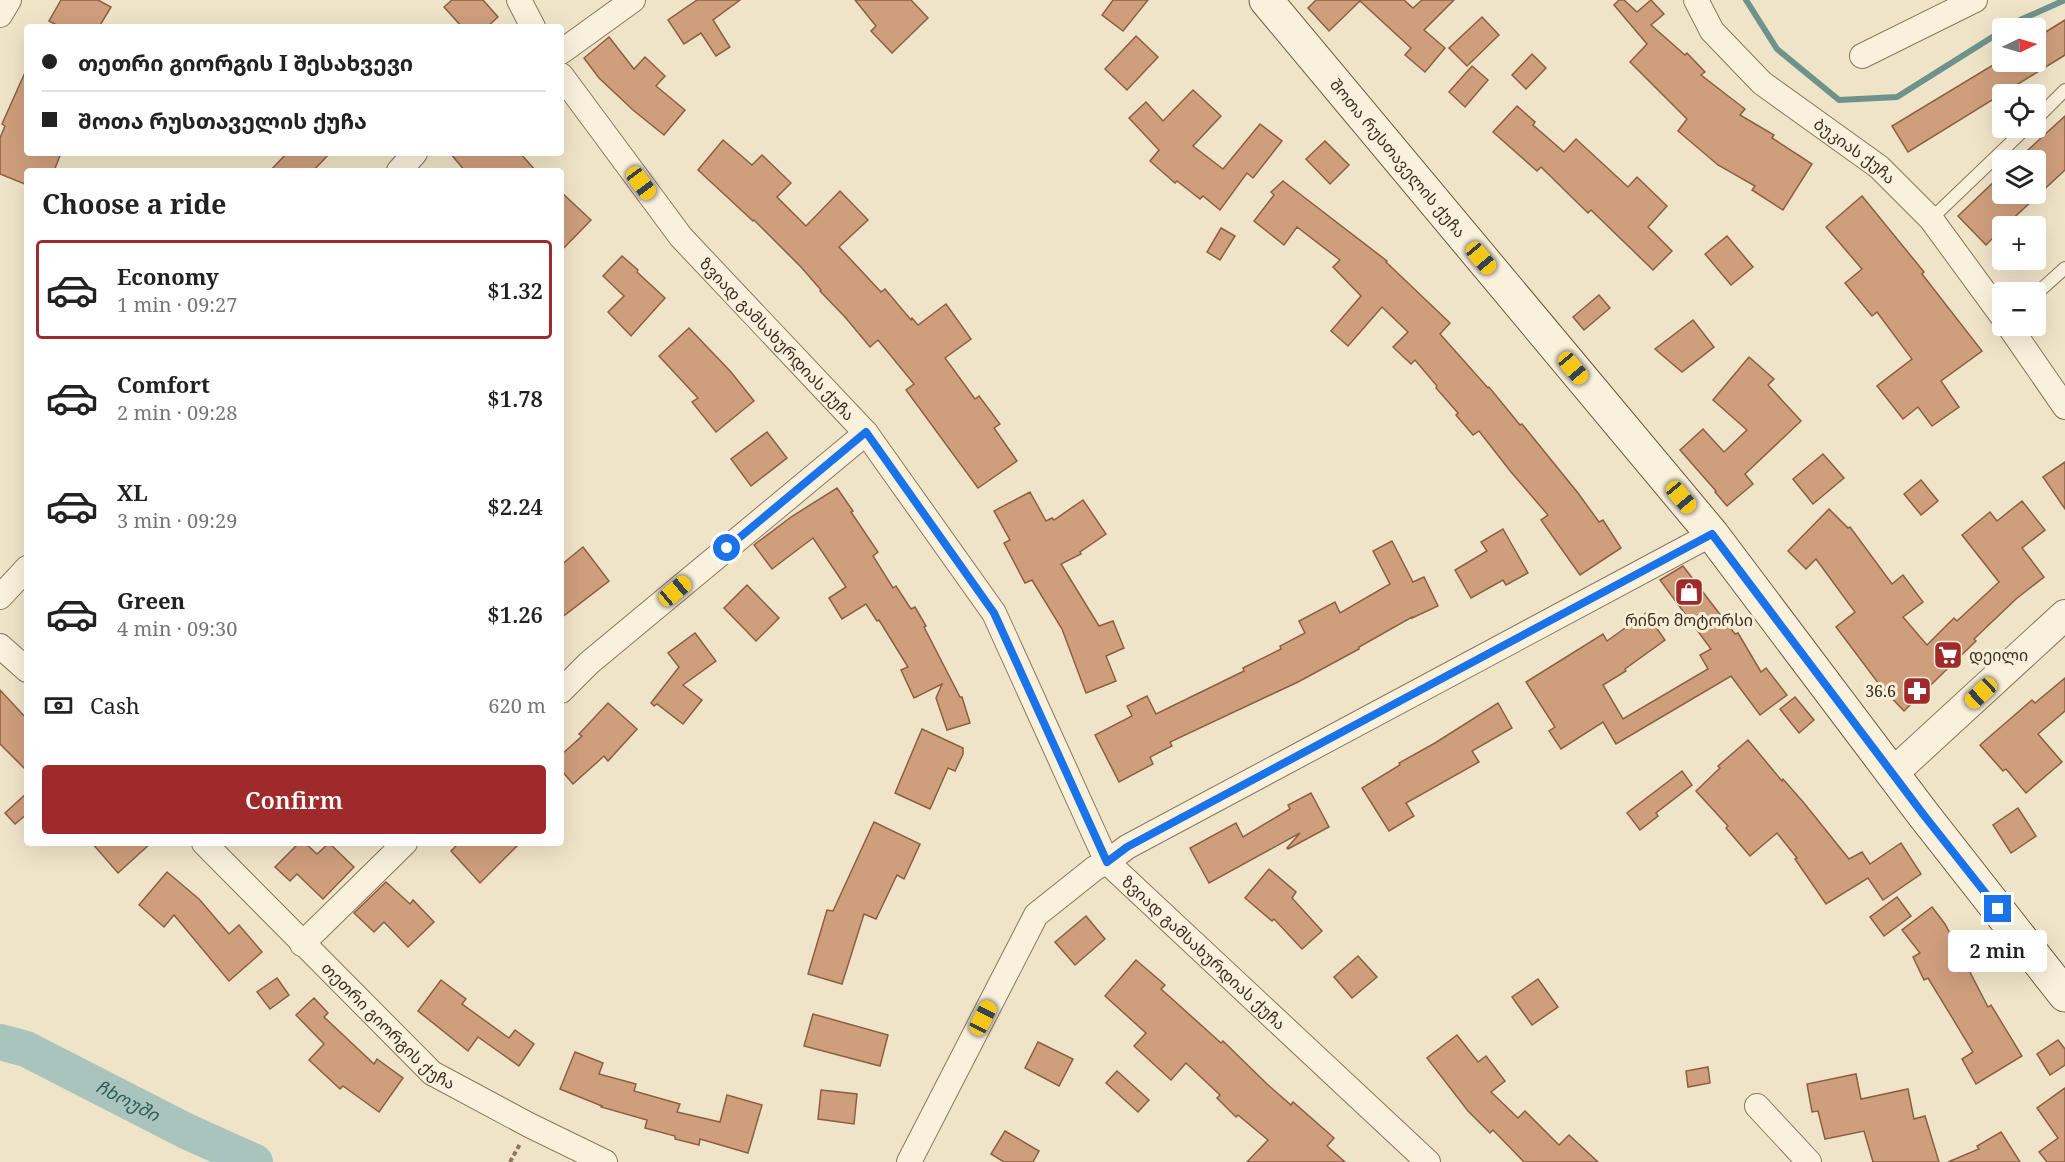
<!DOCTYPE html>
<meta charset="utf-8">
<style>
:root{--surface:#fff;--page:#f6f6f6;--text:#222;--muted:#767676;--line:#e0e0e0;--accent:#9e2a2b}
body{margin:0;font-family:"Noto Serif","Noto Sans Georgian",serif;background:var(--page);color:var(--text);height:100vh;display:flex;flex-direction:column;font-size:22px;white-space:nowrap}
*{box-sizing:border-box;margin:0}
p{font-size:20px;color:var(--muted)}
.icon{flex:none;width:33px;height:33px;fill:none;stroke:currentColor;stroke-width:2;stroke-linecap:round;stroke-linejoin:round}
.map{position:relative;flex:1;overflow:hidden}
.drawer{position:absolute;left:24px;top:168px;width:540px;height:678px;display:flex;flex-direction:column;background:var(--surface);border-radius:6px;box-shadow:0 6px 24px #0002}
.drawer>*{flex:none}
.banner{position:absolute;left:24px;top:24px;width:540px;height:132px;border-radius:6px;box-shadow:0 6px 24px #0002;display:grid;align-content:center;height:132px;padding:0 18px;background:var(--surface)}
.needle{width:39px;rotate:85deg}
.tools{position:absolute;left:1992px;top:18px;display:grid;gap:12px}
.tools a{display:grid;place-items:center;width:54px;height:54px;border-radius:6px;background:var(--surface);box-shadow:0 6px 24px #0002;font-size:30px}
.end{position:absolute;width:27px;height:27px;margin:-14px;border:8px solid #1a73e8;background:#fff;box-shadow:0 0 0 3px #fff}
.from{border-radius:50%}
.bubble{position:absolute;height:42px;border-radius:6px;background:var(--surface);box-shadow:0 6px 24px #0002;font-size:20px;font-weight:600;line-height:42px;text-align:center}
.car{position:absolute;width:18px;height:36px;margin:-18px -9px;border-radius:8px;box-shadow:0 0 4px 2px #0007;background:linear-gradient(#f5c518 24%,#345 0 40%,#f5c518 0 76%,#345 0 86%,#f5c518 0)}
.banner b{display:flex;align-items:center;gap:21px;height:57px;font-size:22px}
.banner b+b{border-top:2px solid var(--line)}
.banner i{width:15px;height:15px;background:var(--text)}
ul{padding:0;list-style:none}
li{display:flex;align-items:center;gap:18px;height:99px;margin:0 12px 9px;padding:0 6px;border:3px solid transparent;border-radius:6px}
li div{flex:1}
li b{display:block;font-size:22px}
li em{font-style:normal;font-weight:600}
li.selected{border-color:var(--accent)}
li>.icon{width:54px;height:54px;stroke-width:1.5}
h2{padding:0 18px;font-size:27px;line-height:72px}
.pay{display:flex;align-items:center;gap:15px;height:66px;padding:0 18px;font-size:22px}
.pay p{margin-inline-start:auto}
.button{display:flex;gap:12px;margin-top:auto;padding:12px 18px}
.button a{flex:1;height:69px;border-radius:6px;background:var(--accent);color:#fff;font-size:24px;font-weight:600;line-height:69px;text-align:center}
.map>svg:first-child{display:block}
.lines{fill:none;stroke-linecap:round;stroke-linejoin:round}
.stream{stroke:#6f938a;stroke-width:6}
.river{stroke:#a9c4bc;stroke-width:36}
.building{fill:#cf9f7d;stroke:#8d5f41;stroke-width:1.5}
.service-casing{stroke:#8d765c;stroke-width:14}
.minor-casing{stroke:#8d765c;stroke-width:26}
.tertiary-casing{stroke:#8d765c;stroke-width:32}
.secondary-casing{stroke:#6f573f;stroke-width:35}
.path{stroke:#8d765c;stroke-width:4;stroke-dasharray:4.5 3;stroke-linecap:butt}
.service{stroke:#faf1dc;stroke-width:12}
.minor{stroke:#faf1dc;stroke-width:24}
.tertiary{stroke:#faf1dc;stroke-width:30}
.secondary{stroke:#faf1dc;stroke-width:33}
.route{stroke:#1a73e8;stroke-width:8}
.labels{text-anchor:middle;stroke-width:6;stroke-linejoin:round;paint-order:stroke}
.street-label{font-size:16px;fill:#3d2e20;stroke:#f7eed8}
.poi-label{font-size:16px;fill:#3d2e20;stroke:#f7eed8}
.water-label{font-size:18px;font-style:italic;fill:#2f5d5a;stroke:#f7eed8}
</style>
<div class="map">
<svg width="2065" height="1162" viewBox="0 0 2065 1162">
<rect width="100%" height="100%" fill="#f0e4c8"/>
<g class="lines">
<!-- stream -->
<g class="stream">
<polyline points="1746,0 1777,49 1839,100 1897,97 2002,31"/>
<polyline points="2007,28 2020,20 2065,0"/>
</g>
<!-- river -->
<path class="river" id="s1" d="M 0,1042 L 26,1049 L 186,1131 L 255,1162"/>
</g>
<!-- building -->
<g class="building">
<polygon points="61,0 98,0 111,7 99,27 60,27 49,21"/>
<polygon points="452,0 483,0 498,17 487,27 462,27 444,7"/>
<polygon points="697,0 740,0 713,20 730,47 716,56 701,33 684,44 668,20"/>
<polygon points="855,0 911,0 928,18 892,53 871,31 876,26"/>
<polygon points="1113,0 1148,0 1123,31 1102,15"/>
<polygon points="1316,0 1404,0 1413,8 1422,0 1454,0 1424,30 1445,48 1425,72 1405,55 1411,48 1360,1 1329,31 1308,8"/>
<polygon points="1619,0 1624,0 1637,12 1651,0 1664,14 1651,25 1685,55 1687,53 1705,72 1701,75 1745,109 1740,115 1774,135 1772,138 1812,164 1783,210 1752,190 1755,186 1718,165 1678,131 1687,119 1630,62 1647,44 1614,5"/>
<polygon points="1482,17 1499,35 1467,66 1449,48"/>
<polygon points="2065,20 2065,55 1908,152 1892,126 1998,62 2036,62 2036,38"/>
<polygon points="1136,36 1158,57 1127,90 1105,69"/>
<polygon points="609,37 634,69 645,57 665,76 656,86 685,110 664,135 633,110 599,78 584,58"/>
<polygon points="1532,54 1546,68 1526,89 1512,75"/>
<polygon points="1472,66 1488,80 1465,107 1449,92"/>
<polygon points="27,68 27,153 61,153 54,171 27,171 27,185 0,174 0,138 5,126 2,124"/>
<polygon points="1193,90 1221,116 1193,146 1223,169 1260,124 1282,141 1253,178 1247,173 1220,210 1203,196 1200,199 1177,181 1175,183 1150,161 1159,150 1129,118 1146,102 1163,121"/>
<polygon points="1517,106 1535,122 1533,125 1564,152 1576,139 1628,187 1637,177 1667,206 1648,227 1672,251 1653,270 1591,210 1588,213 1541,167 1537,171 1493,132"/>
<polygon points="2065,116 2065,170 2005,226 2002,226 2002,229 1986,245 1958,216 2002,174 2002,194 2036,194 2036,160 2017,160"/>
<polygon points="723,140 752,165 762,155 791,183 777,197 806,226 840,191 868,220 839,247 881,292 885,289 911,320 912,318 918,325 946,304 971,339 945,358 975,399 979,396 1000,424 994,428 1017,461 978,488 906,390 914,384 878,340 870,347 845,317 820,291 821,290 801,267 754,220 753,221 698,170"/>
<polygon points="1325,141 1349,165 1330,184 1306,159"/>
<polygon points="287,153 330,153 313,171 270,171"/>
<polygon points="450,153 520,153 536,171 465,171"/>
<polygon points="1283,181 1387,261 1386,262 1450,323 1440,334 1488,388 1489,387 1520,425 1522,424 1578,493 1599,522 1603,520 1621,548 1580,575 1541,520 1548,515 1511,472 1479,431 1473,435 1456,415 1458,413 1436,388 1437,386 1415,360 1411,364 1393,347 1408,332 1382,307 1348,346 1331,331 1361,296 1333,267 1340,260 1297,227 1284,245 1254,221 1274,195 1271,192"/>
<polygon points="561,192 591,220 561,251"/>
<polygon points="1862,196 1924,272 1922,274 1982,351 1941,381 1959,407 1932,426 1918,407 1903,419 1877,386 1912,359 1877,312 1872,316 1845,283 1862,269 1826,227"/>
<polygon points="1221,228 1235,236 1220,260 1207,252"/>
<polygon points="1727,236 1753,267 1731,285 1705,254"/>
<polygon points="622,256 638,270 637,272 665,298 631,336 608,312 624,296 603,276"/>
<polygon points="1599,295 1610,308 1584,330 1573,317"/>
<polygon points="1693,320 1714,347 1682,372 1655,349"/>
<polygon points="689,328 731,372 754,401 716,432 692,402 698,398 659,356"/>
<polygon points="1749,357 1774,379 1768,385 1801,421 1745,474 1753,484 1727,506 1715,492 1716,491 1680,450 1703,429 1724,452 1747,430 1713,400"/>
<polygon points="767,432 787,458 751,486 731,459"/>
<polygon points="1823,454 1844,478 1813,504 1793,479"/>
<polygon points="2065,462 2065,509 2043,477"/>
<polygon points="1921,480 1938,501 1921,515 1904,494"/>
<polygon points="837,488 853,511 851,512 878,552 873,556 893,588 896,586 911,609 915,607 926,626 924,627 960,697 962,697 970,723 947,730 936,698 942,684 914,698 901,670 908,667 879,620 877,621 866,604 842,619 829,598 846,587 813,538 772,569 754,545 791,517"/>
<polygon points="1030,492 1046,521 1052,518 1054,520 1083,500 1106,534 1080,552 1081,554 1061,564 1099,626 1113,621 1124,648 1106,656 1116,681 1086,693 1062,629 1032,580 1025,583 1004,543 1010,540 994,511"/>
<polygon points="2022,501 2045,530 2022,548 2044,577 2016,599 1974,639 1976,641 1904,711 1882,688 1836,627 1855,612 1816,559 1806,569 1788,551 1829,509 1848,528 1850,527 1892,584 1903,575 1923,602 1903,617 1927,645 1954,618 1957,621 1999,582 1962,535 1990,512 1997,521"/>
<polygon points="1503,529 1528,573 1506,585 1503,580 1471,598 1455,570 1487,551 1481,542"/>
<polygon points="1392,541 1413,582 1424,577 1438,606 1412,618 1412,617 1359,647 1359,649 1298,682 1170,742 1172,746 1150,757 1153,764 1119,782 1095,735 1132,716 1127,706 1147,696 1156,714 1244,671 1243,668 1281,649 1280,646 1305,633 1299,621 1335,602 1340,613 1390,584 1373,551"/>
<polygon points="583,547 609,581 561,618 561,565"/>
<polygon points="1683,566 1735,634 1738,633 1761,672 1766,668 1787,695 1760,715 1731,676 1616,744 1603,722 1561,749 1549,731 1555,727 1526,682 1603,634 1607,641 1646,613 1665,640 1625,669 1626,671 1603,685 1623,719 1708,669 1700,655 1711,649 1660,580"/>
<polygon points="747,585 779,618 756,641 724,608"/>
<polygon points="695,633 716,661 683,685 702,700 683,724 657,704 654,706 651,703 679,667 668,653"/>
<polygon points="2065,678 2065,711 2038,734 2062,762 2026,793 2006,769 2003,771 1980,745 2032,700 2035,703"/>
<polygon points="0,690 27,719 27,771 0,744"/>
<polygon points="1795,697 1814,720 1799,733 1780,709"/>
<polygon points="608,703 637,729 608,761 604,756 573,784 561,770 561,755 582,736 579,734"/>
<polygon points="1498,703 1512,728 1472,751 1479,762 1406,803 1414,816 1389,831 1362,788 1400,765 1399,763 1435,743"/>
<polygon points="922,729 963,748 963,754 955,771 948,768 930,809 895,793"/>
<polygon points="1748,740 1782,781 1783,779 1804,803 1849,859 1862,852 1870,864 1901,843 1921,874 1883,900 1868,878 1826,904 1795,859 1797,858 1777,833 1750,856 1726,828 1728,826 1696,791 1720,768 1718,766"/>
<polygon points="1682,771 1692,785 1656,813 1658,816 1640,830 1627,813"/>
<polygon points="27,793 27,814 15,824 5,813"/>
<polygon points="1311,793 1329,827 1288,849 1287,848 1300,833 1209,883 1190,848 1236,823 1243,837 1290,809 1288,805"/>
<polygon points="2018,808 2036,836 2011,853 1993,825"/>
<polygon points="874,822 920,844 904,879 897,875 876,919 864,914 842,984 808,974 827,910 833,911"/>
<polygon points="92,843 151,843 118,873"/>
<polygon points="299,843 305,843 317,854 329,843 354,867 323,899 297,874 290,881 275,867"/>
<polygon points="459,843 520,843 480,883 451,851"/>
<polygon points="1269,869 1296,892 1292,898 1322,931 1302,949 1274,919 1272,921 1245,898"/>
<polygon points="167,872 199,899 229,934 239,925 262,952 229,981 174,915 164,927 139,905"/>
<polygon points="386,882 410,904 413,900 434,922 408,947 384,922 374,932 354,913"/>
<polygon points="1897,897 1911,916 1884,936 1870,917"/>
<polygon points="1932,907 1945,924 1988,1007 1991,1005 2022,1056 1976,1084 1962,1059 1973,1052 1928,978 1924,980 1913,957 1920,953 1902,930"/>
<polygon points="1086,916 1105,939 1075,965 1055,942"/>
<polygon points="1358,956 1377,977 1352,998 1334,977"/>
<polygon points="1136,960 1165,985 1161,989 1221,1043 1223,1041 1267,1084 1291,1105 1293,1102 1334,1138 1327,1146 1345,1162 1247,1162 1268,1140 1238,1115 1236,1117 1217,1098 1220,1095 1186,1063 1171,1080 1134,1046 1146,1033 1105,996"/>
<polygon points="277,978 289,995 270,1009 257,992"/>
<polygon points="1538,979 1558,1007 1532,1025 1512,997"/>
<polygon points="441,980 466,999 462,1004 509,1038 515,1030 534,1044 519,1066 478,1037 468,1051 418,1011"/>
<polygon points="314,998 328,1013 324,1017 374,1064 377,1059 403,1078 379,1112 343,1086 340,1089 309,1060 324,1044 296,1015"/>
<polygon points="813,1014 888,1035 880,1066 804,1046"/>
<polygon points="1457,1035 1478,1062 1486,1056 1505,1081 1491,1092 1518,1118 1525,1111 1559,1145 1569,1135 1598,1162 1524,1162 1493,1130 1490,1133 1468,1111 1427,1058"/>
<polygon points="2058,1040 2065,1049 2065,1065 2050,1075 2037,1054"/>
<polygon points="1038,1042 1073,1059 1059,1086 1025,1068"/>
<polygon points="575,1052 603,1063 599,1074 636,1084 634,1091 680,1104 677,1112 720,1122 727,1095 762,1105 748,1153 700,1139 699,1145 675,1139 675,1136 645,1128 647,1120 601,1107 602,1106 560,1089"/>
<polygon points="1708,1067 1710,1083 1688,1087 1686,1071"/>
<polygon points="1117,1071 1149,1100 1138,1112 1106,1083"/>
<polygon points="1856,1074 1861,1099 1908,1089 1914,1119 1925,1116 1939,1162 1873,1162 1864,1131 1825,1139 1818,1111 1812,1112 1807,1084"/>
<polygon points="2065,1088 2065,1162 2047,1162 2039,1152 2058,1138 2037,1108"/>
<polygon points="821,1090 857,1094 854,1124 818,1119"/>
<polygon points="1005,1131 1039,1151 1033,1162 1004,1162 991,1154"/>
<polygon points="2001,1132 2020,1162 1948,1162 1979,1149 1977,1146"/>
</g>
<g class="lines">
<!-- service casing -->
<g class="service-casing">
<g id="service">
<polyline points="2036,119 2065,90"/>
<polyline points="1931,219 2026,128"/>
<polyline points="2036,294 2065,268"/>
</g>
</g>
<!-- minor casing -->
<g class="minor-casing">
<g id="minor">
<polyline points="519,0 533,27"/>
<path id="s2" d="M 1696,0 L 1712,31 L 1762,83 L 1879,167 L 1931,219 L 2002,316"/>
<polyline points="0,15 9,0"/>
<polyline points="561,52 633,0"/>
<polyline points="1862,56 1975,0"/>
<path id="s3" d="M 561,75 L 681,237 L 866,433 L 994,613 L 1107,862 L 1428,1162"/>
<polyline points="399,171 415,153"/>
<polyline points="2009,326 2065,407"/>
<polyline points="0,597 27,568"/>
<polyline points="0,646 27,670"/>
<polyline points="561,691 589,663 866,433"/>
<path id="s4" d="M 204,843 L 432,1073 L 529,1125 L 605,1162"/>
<polyline points="302,944 405,843"/>
<polyline points="1757,1106 1809,1162"/>
<polyline points="909,1162 1036,915 1095,868 1107,862 1127,847 1712,534"/>
</g>
</g>
<!-- tertiary casing -->
<g class="tertiary-casing">
<polyline id="tertiary" points="1893,773 2065,615"/>
</g>
<!-- secondary casing -->
<g class="secondary-casing">
<g id="secondary">
<path id="s5" d="M 1266,0 L 1712,534 L 1923,814 L 2065,995"/>
</g>
</g>
<!-- path -->
<polyline class="path" points="510,1162 520,1144"/>
<!-- service -->
<use href="#service" class="service"/>
<!-- minor -->
<use href="#minor" class="minor"/>
<!-- tertiary -->
<use href="#tertiary" class="tertiary"/>
<!-- secondary -->
<use href="#secondary" class="secondary"/>
</g>
<g class="lines">
<!-- route -->
<polyline class="route" points="727,548 866,432 994,613 1107,862 1127,847 1712,534 1923,814 1998,909"/>
</g>
<!-- icons -->
<defs>
<g id="shop-square" transform="scale(1.5)"><rect x="-9" y="-9" width="18" height="18" rx="4" fill="#9e2a2b" stroke="#f7eed8"/><path d="M-5-2.5h2.3a2.7 3.5 0 0 1 5.4 0H5L5.5 6h-11ZM-1.5-2.5h3a1.5 2.3 0 0 0-3 0Z" fill="#fff"/></g>
<g id="supermarket-square" transform="scale(1.5)"><rect x="-9" y="-9" width="18" height="18" rx="4" fill="#9e2a2b" stroke="#f7eed8"/><path d="M-6-5.5h2.5l.6 2H6L4.5 2H-2.5L-4.4-4H-6ZM-1.5 3.2a1.3 1.3 0 1 0 .1 0ZM3 3.2a1.3 1.3 0 1 0 .1 0Z" fill="#fff"/></g>
<g id="pharmacy-square" transform="scale(1.5)"><rect x="-9" y="-9" width="18" height="18" rx="4" fill="#9e2a2b" stroke="#f7eed8"/><path d="M-2-6h4v4h4v4h-4v4h-4v-4h-4v-4h4Z" fill="#fff"/></g>
</defs>
<g fill-rule="evenodd">
<use href="#shop-square" x="1689" y="592"/>
<use href="#supermarket-square" x="1948" y="655"/>
<use href="#pharmacy-square" x="1917" y="691"/>
</g>
<g class="labels">
<!-- street labels -->
<g class="street-label">
<text dy="6" stroke="none"><textPath href="#s2" startOffset="222">ბუკიას ქუჩა</textPath></text>
<text dy="6" stroke="none"><textPath href="#s5" startOffset="206">შოთა რუსთაველის ქუჩა</textPath></text>
<text dy="6" stroke="none"><textPath href="#s3" startOffset="342">ზვიად გამსახურდიას ქუჩა</textPath></text>
<text dy="6" stroke="none"><textPath href="#s3" startOffset="1098">ზვიად გამსახურდიას ქუჩა</textPath></text>
<text dy="6" stroke="none"><textPath href="#s4" startOffset="260">თეთრი გიორგის ქუჩა</textPath></text>
</g>
<!-- poi labels -->
<g class="poi-label">
<text x="1689" y="626">რინო მოტორსი</text>
<text x="1969" y="661" text-anchor="start">დეილი</text>
<text x="1896" y="697" text-anchor="end">36.6</text>
</g>
<!-- water labels -->
<g class="water-label">
<text dy="6" stroke="none"><textPath href="#s1" startOffset="141">ჩხოუში</textPath></text>
</g>
</g>
</svg>
<div class="tools">
<a><svg class="needle" viewBox="-14 -14 28 28"><path d="M0-13l5 13h-10z" fill="#e53935"/><path d="M0 13l5-13h-10z" fill="#767676"/></svg></a>
<a><svg class="icon" aria-label="locate" viewBox="0 0 24 24"><circle cx="12" cy="12" r="6"/><path d="M12 2v4M12 18v4M2 12h4M18 12h4"/></svg></a>
<a><svg class="icon" aria-label="layers" viewBox="0 0 24 24"><path d="M12 4l9 5-9 5-9-5zM3 14l9 5 9-5"/></svg></a>
<a>+</a>
<a>−</a>
</div>
<i class="end from" style="left:727px;top:548px"></i>
<i class="end" style="left:1998px;top:909px"></i>
<div class="bubble" style="left:1948px;top:930px;width:99px">2 min</div>
<i class="car" style="left:641px;top:183px;rotate:143deg"></i>
<i class="car" style="left:1481px;top:258px;rotate:140deg"></i>
<i class="car" style="left:1573px;top:368px;rotate:140deg"></i>
<i class="car" style="left:1681px;top:497px;rotate:140deg"></i>
<i class="car" style="left:675px;top:591px;rotate:50deg"></i>
<i class="car" style="left:1981px;top:693px;rotate:227deg"></i>
<i class="car" style="left:983px;top:1018px;rotate:27deg"></i>
<div class="banner">
<b><i class="from"></i>თეთრი გიორგის I შესახვევი</b>
<b><i></i>შოთა რუსთაველის ქუჩა</b>
</div>
<section class="drawer">
<h2>Choose a ride</h2>
<ul>
<li class="selected"><svg class="icon" aria-label="car" viewBox="0 0 24 24"><path d="M5 17H2v-5l4-1 3-4h7l3 4 3 1v5h-3M9 17h6M6 11h13"/><circle cx="7" cy="17" r="2"/><circle cx="17" cy="17" r="2"/></svg><div><b>Economy</b><p>1 min · 09:27</p></div><em>$1.32</em></li>
<li><svg class="icon" aria-label="car" viewBox="0 0 24 24"><path d="M5 17H2v-5l4-1 3-4h7l3 4 3 1v5h-3M9 17h6M6 11h13"/><circle cx="7" cy="17" r="2"/><circle cx="17" cy="17" r="2"/></svg><div><b>Comfort</b><p>2 min · 09:28</p></div><em>$1.78</em></li>
<li><svg class="icon" aria-label="car" viewBox="0 0 24 24"><path d="M5 17H2v-5l4-1 3-4h7l3 4 3 1v5h-3M9 17h6M6 11h13"/><circle cx="7" cy="17" r="2"/><circle cx="17" cy="17" r="2"/></svg><div><b>XL</b><p>3 min · 09:29</p></div><em>$2.24</em></li>
<li><svg class="icon" aria-label="car" viewBox="0 0 24 24"><path d="M5 17H2v-5l4-1 3-4h7l3 4 3 1v5h-3M9 17h6M6 11h13"/><circle cx="7" cy="17" r="2"/><circle cx="17" cy="17" r="2"/></svg><div><b>Green</b><p>4 min · 09:30</p></div><em>$1.26</em></li>
</ul>
<div class="pay"><svg class="icon" aria-label="cash" viewBox="0 0 24 24"><path d="M3 7h18v10H3z"/><circle cx="12" cy="12" r="2"/></svg>Cash<p>620 m</p></div>
<div class="button"><a>Confirm</a></div>
</section>
</div>
